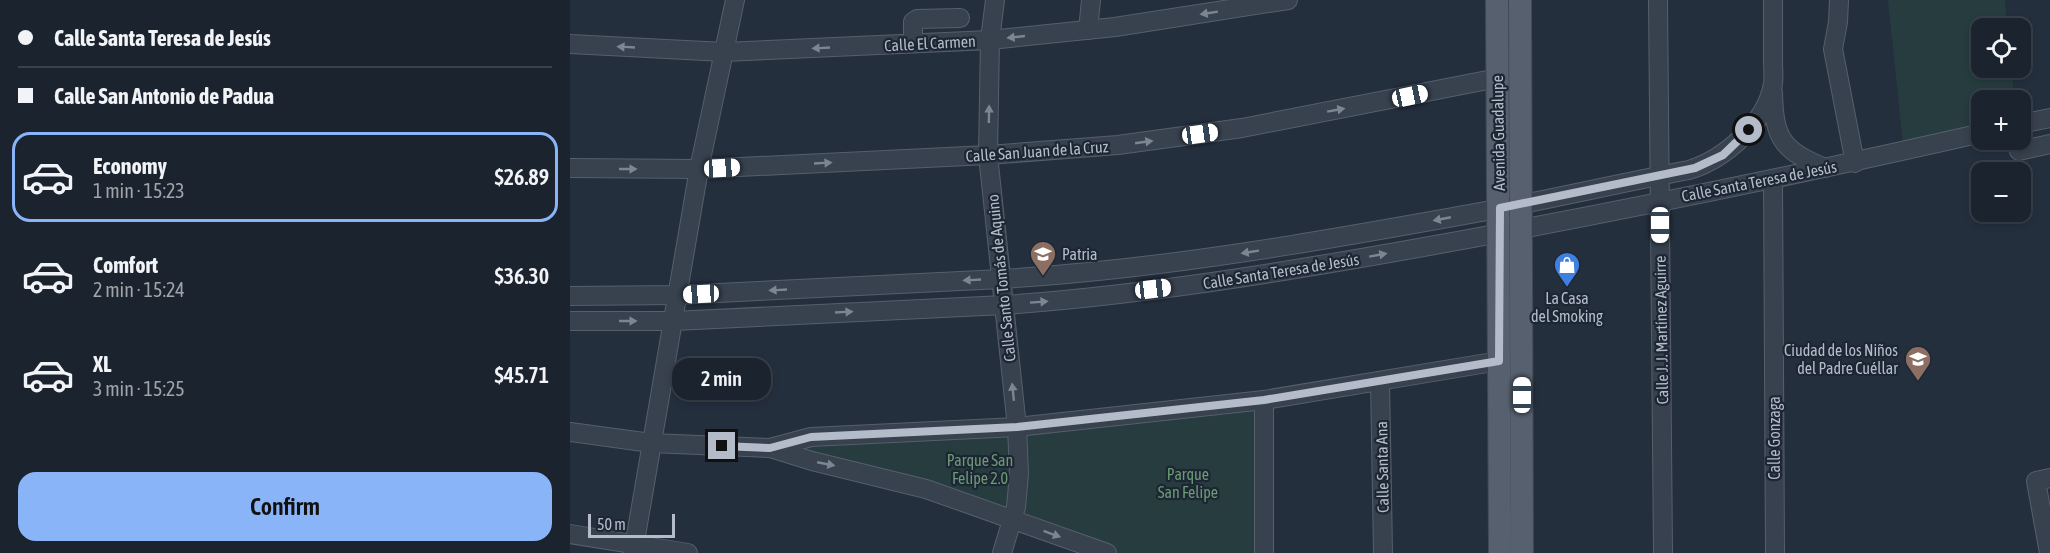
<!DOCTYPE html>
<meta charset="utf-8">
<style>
:root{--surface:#1b232e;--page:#282f3a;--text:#f1f3f6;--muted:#a0a4aa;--line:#39404a;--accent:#8ab4f8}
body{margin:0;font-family:"Asap Condensed",sans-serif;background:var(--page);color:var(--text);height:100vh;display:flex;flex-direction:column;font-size:22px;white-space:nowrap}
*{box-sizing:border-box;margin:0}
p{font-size:20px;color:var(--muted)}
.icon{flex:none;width:33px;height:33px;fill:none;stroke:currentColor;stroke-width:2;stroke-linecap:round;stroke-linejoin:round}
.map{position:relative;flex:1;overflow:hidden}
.panel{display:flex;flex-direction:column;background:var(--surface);width:570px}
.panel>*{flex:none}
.top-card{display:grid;align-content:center;height:132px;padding:0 18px;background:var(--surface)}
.tools{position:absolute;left:1401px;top:18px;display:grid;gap:12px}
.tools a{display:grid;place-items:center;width:60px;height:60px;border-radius:12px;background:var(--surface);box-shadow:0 3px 9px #0003,0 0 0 2px var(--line);font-size:30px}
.scale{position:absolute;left:18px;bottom:15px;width:87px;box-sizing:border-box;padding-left:6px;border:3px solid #b4bcc9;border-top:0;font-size:16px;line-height:21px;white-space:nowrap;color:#b4bcc9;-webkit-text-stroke:4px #1d2633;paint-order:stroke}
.end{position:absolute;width:27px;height:27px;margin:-14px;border:8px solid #b4bcc9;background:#111;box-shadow:0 0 0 3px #111}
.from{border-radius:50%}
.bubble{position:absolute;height:42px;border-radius:18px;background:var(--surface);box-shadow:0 3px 9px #0003,0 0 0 2px var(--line);font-size:20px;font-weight:600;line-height:42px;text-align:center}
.car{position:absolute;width:18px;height:36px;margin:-18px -9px;border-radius:8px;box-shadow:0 0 4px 2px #0007;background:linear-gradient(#fff 24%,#345 0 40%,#fff 0 76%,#345 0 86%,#fff 0)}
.top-card b{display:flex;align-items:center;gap:21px;height:57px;font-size:22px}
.top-card b+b{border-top:2px solid var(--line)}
.top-card i{width:15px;height:15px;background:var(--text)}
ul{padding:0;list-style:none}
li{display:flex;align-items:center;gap:18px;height:90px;margin:0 12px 9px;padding:0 6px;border:3px solid transparent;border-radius:18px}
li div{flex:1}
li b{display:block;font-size:22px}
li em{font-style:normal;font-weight:600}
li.active{border-color:var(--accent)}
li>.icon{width:54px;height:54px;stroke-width:1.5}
.action{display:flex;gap:12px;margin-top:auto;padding:12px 18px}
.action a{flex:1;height:69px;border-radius:18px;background:var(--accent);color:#111;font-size:24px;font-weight:600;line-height:69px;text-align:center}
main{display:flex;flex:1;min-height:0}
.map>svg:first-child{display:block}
.green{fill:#263c3f}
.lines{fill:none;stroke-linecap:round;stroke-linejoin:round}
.minor-casing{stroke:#565f6c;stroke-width:20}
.major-casing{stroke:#414a57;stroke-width:24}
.minor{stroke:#38414e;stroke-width:18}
.major{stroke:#56606e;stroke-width:22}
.oneway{fill:#7c8592}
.route{stroke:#b4bcc9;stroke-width:8}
.labels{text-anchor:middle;stroke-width:4.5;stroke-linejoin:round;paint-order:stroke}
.street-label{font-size:16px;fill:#b4bcc9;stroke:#1d2633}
.poi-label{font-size:16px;fill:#b4bcc9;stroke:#1d2633;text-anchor:start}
.park-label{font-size:16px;fill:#6b9a76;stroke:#1d2633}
</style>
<main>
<section class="panel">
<div class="top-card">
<b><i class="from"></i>Calle Santa Teresa de Jesús</b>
<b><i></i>Calle San Antonio de Padua</b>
</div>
<ul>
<li class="active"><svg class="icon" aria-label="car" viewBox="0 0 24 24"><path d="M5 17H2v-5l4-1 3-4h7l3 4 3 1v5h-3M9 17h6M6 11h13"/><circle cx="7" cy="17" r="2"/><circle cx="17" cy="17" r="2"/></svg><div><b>Economy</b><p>1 min · 15:23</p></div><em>$26.89</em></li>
<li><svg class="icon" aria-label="car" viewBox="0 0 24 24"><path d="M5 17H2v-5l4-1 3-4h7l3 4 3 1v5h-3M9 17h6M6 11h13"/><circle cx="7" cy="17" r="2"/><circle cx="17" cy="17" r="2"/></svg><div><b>Comfort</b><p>2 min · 15:24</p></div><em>$36.30</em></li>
<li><svg class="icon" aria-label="car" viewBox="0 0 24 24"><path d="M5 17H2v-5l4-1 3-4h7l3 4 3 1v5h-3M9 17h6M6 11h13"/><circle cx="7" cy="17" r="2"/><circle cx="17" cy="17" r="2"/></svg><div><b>XL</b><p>3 min · 15:25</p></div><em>$45.71</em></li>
</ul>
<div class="action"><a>Confirm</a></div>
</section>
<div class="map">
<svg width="1480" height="553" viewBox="0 0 1480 553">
<rect width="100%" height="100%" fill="#242f3e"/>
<!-- green -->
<g class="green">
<polygon points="1318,0 1435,0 1437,28 1412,28 1412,68 1441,68 1445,100 1412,100 1411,127 1333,144"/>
<polygon points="689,405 691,553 548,553 446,515 450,430"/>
<polygon points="438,437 441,469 439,509 216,448"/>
</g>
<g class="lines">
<!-- minor casing -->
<g class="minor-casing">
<g id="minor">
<polyline points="425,0 420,40 418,155 447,427 449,474 446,507 432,553"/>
<polyline points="1088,0 1093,553"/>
<polyline points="1269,0 1268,22 1263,49 1285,163"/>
<polyline points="518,30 521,0"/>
<polyline points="343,43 343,22 347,19 390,18"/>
<polyline points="0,44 154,52 420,40 545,27 718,0"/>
<path d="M 1203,92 C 1204,139 1212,150 1255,168"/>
<polyline points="1450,124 1480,118"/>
<polyline points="1446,140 1449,151 1480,144"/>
<polyline points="0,168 129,169 418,155 548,145 672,128 928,78"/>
<polyline points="1203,179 1205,553"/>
<path d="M 0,296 L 108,295 L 431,279 C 598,269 762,239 927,209 C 991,197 1055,182 1119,170 C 1155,159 1196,123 1203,84 C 1204,77 1203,68 1203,61 C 1203,40 1203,20 1203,0"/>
<path d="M 0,321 L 104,321 L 434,305 C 589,294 744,267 898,239 C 1070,207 1241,172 1412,133"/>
<polyline points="810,381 813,553"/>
<polyline points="694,400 694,553"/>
<polyline points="0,432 81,443 200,448 242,461 356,489 537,553"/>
<polyline points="200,448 241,437 447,427 694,400 929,361"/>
<polyline points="0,534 118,553"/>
<polyline points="63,553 129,169 165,0"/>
<polyline points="1479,553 1466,481 1480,478"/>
</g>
</g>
<!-- major casing -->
<g class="major-casing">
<g id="major">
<polyline points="927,0 930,553"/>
<polyline points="950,0 952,553"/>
</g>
</g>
<!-- minor -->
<use href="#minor" class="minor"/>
<!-- major -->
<use href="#major" class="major"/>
</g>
<!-- one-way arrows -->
<defs><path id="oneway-solid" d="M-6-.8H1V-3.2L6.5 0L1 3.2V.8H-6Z" transform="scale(1.5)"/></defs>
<g class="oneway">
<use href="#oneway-solid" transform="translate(639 13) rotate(171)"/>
<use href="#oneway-solid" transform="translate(446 37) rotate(174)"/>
<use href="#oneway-solid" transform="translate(56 47) rotate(-177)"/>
<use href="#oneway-solid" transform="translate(251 48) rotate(177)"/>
<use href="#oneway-solid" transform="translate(766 110) rotate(-10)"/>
<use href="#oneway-solid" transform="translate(419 114) rotate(-89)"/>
<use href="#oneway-solid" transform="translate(574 142) rotate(-8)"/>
<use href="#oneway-solid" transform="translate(253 163) rotate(-3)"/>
<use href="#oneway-solid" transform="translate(58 169)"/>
<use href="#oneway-solid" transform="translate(872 219) rotate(169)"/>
<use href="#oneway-solid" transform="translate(680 252) rotate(171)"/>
<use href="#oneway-solid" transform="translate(808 255) rotate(-10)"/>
<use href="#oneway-solid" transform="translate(402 280) rotate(177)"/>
<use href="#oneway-solid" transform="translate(208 290) rotate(177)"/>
<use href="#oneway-solid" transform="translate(469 302) rotate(-4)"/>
<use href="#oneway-solid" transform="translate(274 312) rotate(-3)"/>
<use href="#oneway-solid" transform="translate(58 321)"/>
<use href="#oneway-solid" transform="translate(443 392) rotate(-96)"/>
<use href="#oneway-solid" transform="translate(256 464) rotate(11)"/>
<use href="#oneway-solid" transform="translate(482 534) rotate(20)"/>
</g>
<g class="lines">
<!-- route -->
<polyline class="route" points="152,446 200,448 241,437 447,427 694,400 929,361 930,208 1125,168 1153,155 1179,130"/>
</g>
<!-- icons -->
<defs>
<g id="school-pin" transform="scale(1.35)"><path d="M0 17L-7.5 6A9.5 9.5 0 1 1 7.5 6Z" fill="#8d6e63" stroke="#1d2633"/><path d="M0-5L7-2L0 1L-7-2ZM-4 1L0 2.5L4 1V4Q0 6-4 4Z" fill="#fff"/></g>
<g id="shop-pin" transform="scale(1.35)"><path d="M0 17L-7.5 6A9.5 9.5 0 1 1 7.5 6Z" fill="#3f7fe0" stroke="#1d2633"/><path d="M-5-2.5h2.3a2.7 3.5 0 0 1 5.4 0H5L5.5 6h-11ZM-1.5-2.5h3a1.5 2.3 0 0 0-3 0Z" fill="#fff"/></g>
</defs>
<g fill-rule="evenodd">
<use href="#school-pin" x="473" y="254"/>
<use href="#shop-pin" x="997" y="265"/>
<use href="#school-pin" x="1348" y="359"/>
</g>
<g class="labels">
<!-- street labels -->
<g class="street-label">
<text transform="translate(360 43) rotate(-3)" y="6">Calle El Carmen</text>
<text transform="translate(928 133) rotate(-91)" y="6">Avenida Guadalupe</text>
<text transform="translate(467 151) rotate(-4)" y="6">Calle San Juan de la Cruz</text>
<text transform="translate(1189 181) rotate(-11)" y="6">Calle Santa Teresa de Jesús</text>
<text transform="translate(711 271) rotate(-9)" y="6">Calle Santa Teresa de Jesús</text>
<text transform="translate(431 278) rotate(-96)" y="6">Calle Santo Tomás de Aquino</text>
<text transform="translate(1091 330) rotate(-91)" y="6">Calle J. J. Martínez Aguirre</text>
<text transform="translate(1204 438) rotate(-90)" y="6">Calle Gonzaga</text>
<text transform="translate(812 467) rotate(-91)" y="6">Calle Santa Ana</text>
</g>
<!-- poi labels -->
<g class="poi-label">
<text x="492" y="260">Patria</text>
<text x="997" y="304" text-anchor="middle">La Casa<tspan x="997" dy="18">del Smoking</tspan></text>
<text x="1328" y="356" text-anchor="end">Ciudad de los Niños<tspan x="1328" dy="18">del Padre Cuéllar</tspan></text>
</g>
<!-- park labels -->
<g class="park-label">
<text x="410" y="466">Parque San<tspan x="410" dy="18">Felipe 2.0</tspan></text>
<text x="618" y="480">Parque<tspan x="618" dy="18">San Felipe</tspan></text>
</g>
</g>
</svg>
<div class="tools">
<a><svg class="icon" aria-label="locate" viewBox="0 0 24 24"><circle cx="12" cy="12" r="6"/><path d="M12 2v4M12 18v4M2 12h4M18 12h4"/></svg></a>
<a>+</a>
<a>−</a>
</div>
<div class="scale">50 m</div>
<i class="end from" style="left:1179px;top:130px"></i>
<i class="end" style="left:152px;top:446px"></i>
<div class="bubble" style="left:102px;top:358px;width:99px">2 min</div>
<i class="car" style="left:840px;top:96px;rotate:78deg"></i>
<i class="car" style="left:630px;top:134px;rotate:82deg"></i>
<i class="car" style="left:152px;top:168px;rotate:87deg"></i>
<i class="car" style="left:1090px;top:225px;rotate:180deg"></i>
<i class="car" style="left:583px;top:289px;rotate:83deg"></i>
<i class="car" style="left:131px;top:294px;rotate:267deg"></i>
<i class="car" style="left:952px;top:395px;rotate:0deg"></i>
</div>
</main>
